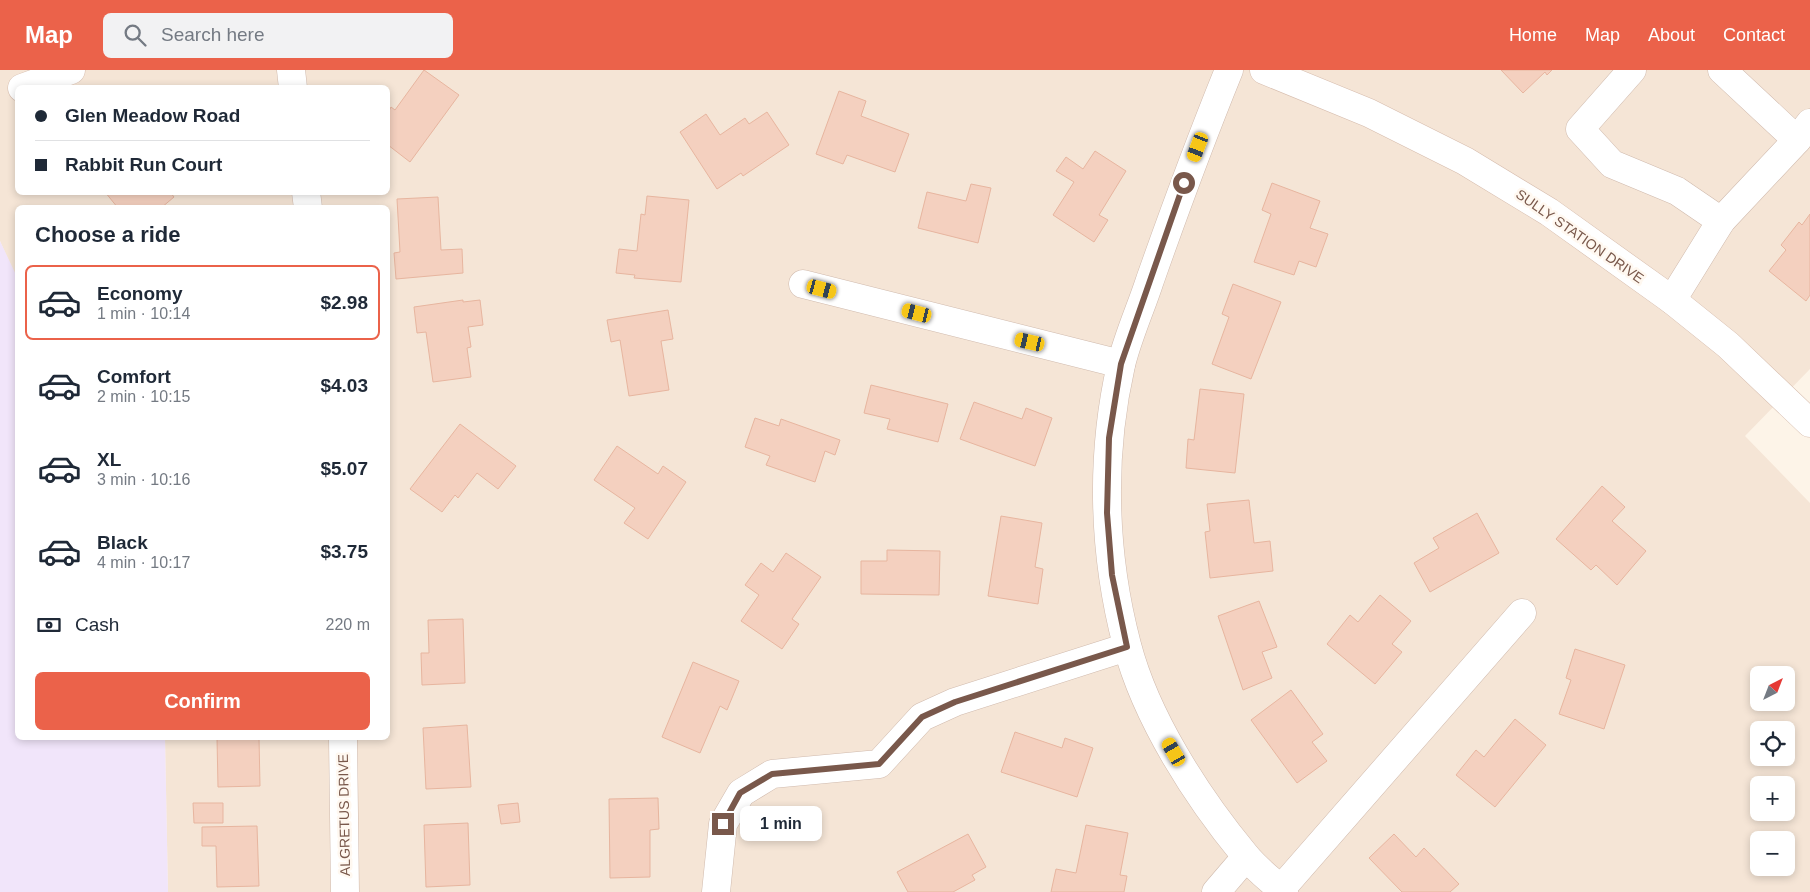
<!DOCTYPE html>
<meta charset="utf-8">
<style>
:root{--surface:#fff;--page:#f2f2f3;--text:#1f2937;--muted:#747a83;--line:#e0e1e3;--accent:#eb624a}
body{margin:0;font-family:Arial,sans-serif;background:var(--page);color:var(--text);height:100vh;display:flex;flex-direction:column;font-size:19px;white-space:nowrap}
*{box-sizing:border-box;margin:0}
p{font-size:16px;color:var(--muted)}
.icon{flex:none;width:28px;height:28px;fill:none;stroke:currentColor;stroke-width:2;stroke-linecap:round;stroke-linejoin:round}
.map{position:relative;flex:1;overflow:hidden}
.side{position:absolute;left:15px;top:135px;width:375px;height:535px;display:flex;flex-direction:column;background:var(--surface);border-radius:8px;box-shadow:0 2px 8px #0003}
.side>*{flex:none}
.hud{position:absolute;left:15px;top:15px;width:375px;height:110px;border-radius:8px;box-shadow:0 2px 8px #0003;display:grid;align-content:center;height:110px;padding:0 20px;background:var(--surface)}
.needle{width:32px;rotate:42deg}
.tools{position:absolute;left:1750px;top:596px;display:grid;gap:10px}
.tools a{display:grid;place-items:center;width:45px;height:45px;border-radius:8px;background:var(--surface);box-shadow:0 2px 8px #0003;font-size:25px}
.end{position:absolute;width:22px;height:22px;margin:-11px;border:6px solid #79584b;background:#fff;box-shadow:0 0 0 2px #fff}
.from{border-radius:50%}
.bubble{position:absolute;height:35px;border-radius:8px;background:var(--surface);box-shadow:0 2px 8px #0003;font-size:16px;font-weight:600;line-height:35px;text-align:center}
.car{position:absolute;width:15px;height:30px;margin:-15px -8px;border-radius:6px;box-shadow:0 0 4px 1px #0007;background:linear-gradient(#f5c518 24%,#345 0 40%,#f5c518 0 76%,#345 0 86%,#f5c518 0)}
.hud b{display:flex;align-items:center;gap:18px;height:48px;font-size:19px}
.hud b+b{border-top:1px solid var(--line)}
.hud i{width:12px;height:12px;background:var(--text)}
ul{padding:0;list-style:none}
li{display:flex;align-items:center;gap:15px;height:75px;margin:0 10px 8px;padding:0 10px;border:2px solid transparent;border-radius:8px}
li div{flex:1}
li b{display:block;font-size:19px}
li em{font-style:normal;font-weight:600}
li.on{border-color:var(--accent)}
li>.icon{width:45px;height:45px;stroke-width:1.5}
h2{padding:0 20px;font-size:22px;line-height:60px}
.pay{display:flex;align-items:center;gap:12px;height:55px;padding:0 20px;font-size:19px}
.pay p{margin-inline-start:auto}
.cta{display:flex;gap:10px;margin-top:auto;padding:10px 20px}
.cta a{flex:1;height:58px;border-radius:8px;background:var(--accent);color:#fff;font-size:20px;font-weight:600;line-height:58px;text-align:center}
header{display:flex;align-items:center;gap:30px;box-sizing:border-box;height:70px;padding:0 25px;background:var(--accent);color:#fff}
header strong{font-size:24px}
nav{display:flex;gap:28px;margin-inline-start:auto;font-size:18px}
.search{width:350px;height:45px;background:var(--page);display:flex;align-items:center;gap:12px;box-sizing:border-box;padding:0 18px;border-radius:8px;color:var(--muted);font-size:19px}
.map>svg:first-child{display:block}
.residential{fill:#f5e5d6;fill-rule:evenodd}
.education{fill:#f1e5fa}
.building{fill:#f4d0bf;stroke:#e7b59f}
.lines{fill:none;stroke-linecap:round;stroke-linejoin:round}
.street-casing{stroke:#d0baad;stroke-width:29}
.secondary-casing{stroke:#d6bcad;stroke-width:29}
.street{stroke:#fff;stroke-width:28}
.secondary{stroke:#fff;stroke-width:28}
.route{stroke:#79584b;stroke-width:6}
.labels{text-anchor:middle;stroke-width:5;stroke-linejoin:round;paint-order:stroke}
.street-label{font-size:14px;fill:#79584b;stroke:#fff8f0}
</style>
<header>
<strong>Map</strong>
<div class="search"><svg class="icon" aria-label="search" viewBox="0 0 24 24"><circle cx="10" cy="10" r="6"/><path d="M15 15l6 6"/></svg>Search here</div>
<nav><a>Home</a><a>Map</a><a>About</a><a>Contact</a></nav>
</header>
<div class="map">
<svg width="1810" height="822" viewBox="0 0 1810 822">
<rect width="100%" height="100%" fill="#fdf4e8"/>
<!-- residential -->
<path class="residential" d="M 0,0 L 1810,0 L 1810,299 L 1745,366 L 1810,433 L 1810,822 L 168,822 L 165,668 L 388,668 L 388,138 L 18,138 L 17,209 L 0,171 ZM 18,18 L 388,18 L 388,122 L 18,122 ZM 1759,605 L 1786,605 L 1786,632 L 1759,632 ZM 1759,660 L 1786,660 L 1786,688 L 1759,688 ZM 1759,715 L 1786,715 L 1786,742 L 1759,742 ZM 1759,770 L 1786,770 L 1786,798 L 1759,798 Z"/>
<!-- education -->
<polygon class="education" points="0,171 18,209 18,668 165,668 168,822 0,822"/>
<!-- building -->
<g class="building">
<polygon points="424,0 459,25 410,92 388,75 388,43 391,37 395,40"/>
<polygon points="1501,0 1552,0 1547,5 1545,2 1523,23"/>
<polygon points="839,21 866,31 861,46 909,64 895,102 847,85 843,94 816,84"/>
<polygon points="767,42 789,75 743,106 741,103 717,119 680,62 706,44 720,65 745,48 749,54"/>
<polygon points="1095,81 1126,101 1099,145 1108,150 1094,172 1053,145 1074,112 1056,101 1066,87 1083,99"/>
<polygon points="1272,113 1320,131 1310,158 1328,164 1316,197 1299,191 1294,205 1254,192 1271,144 1262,140"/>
<polygon points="971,114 991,118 978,173 918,158 927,122 966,131"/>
<polygon points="105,122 170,122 174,127 161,138 118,138"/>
<polygon points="647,126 689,130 681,212 634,208 635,205 616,203 619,179 637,181 641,144 645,145"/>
<polygon points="438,127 441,180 462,179 463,203 396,209 394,183 400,182 397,129"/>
<polygon points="1810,144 1810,225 1806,231 1769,201 1786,180 1781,175 1799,152 1802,155"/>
<polygon points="1233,214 1281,232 1251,309 1212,294 1229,247 1222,244"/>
<polygon points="463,230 463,232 480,230 483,255 468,257 471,277 467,278 471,307 433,312 426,262 417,263 414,237"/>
<polygon points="668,240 673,269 661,271 669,320 629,326 620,270 611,272 607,250"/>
<polygon points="871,315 948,334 938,372 887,359 890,349 864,343"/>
<polygon points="1200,319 1244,324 1235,403 1186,398 1188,369 1194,370"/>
<polygon points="974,332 1022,349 1026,338 1052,348 1035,396 960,369"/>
<polygon points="755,348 779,356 781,349 840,370 835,385 825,381 815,412 766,395 770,386 745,377"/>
<polygon points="460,354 516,396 498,419 477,403 458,428 455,425 442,442 410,419"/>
<polygon points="617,376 658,404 663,396 686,412 648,469 624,453 635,438 594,410"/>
<polygon points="1602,416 1625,437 1612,451 1646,481 1617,515 1596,495 1591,500 1556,469"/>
<polygon points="1249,430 1254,473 1270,471 1273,501 1210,508 1205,462 1210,461 1207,434"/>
<polygon points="1477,443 1499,483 1430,522 1414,493 1439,478 1433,468"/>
<polygon points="1001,446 1042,453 1035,497 1043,499 1038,534 988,526"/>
<polygon points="887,480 940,481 939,525 861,524 861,491 887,491"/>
<polygon points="786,483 821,507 792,549 799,554 782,579 741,551 759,525 745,515 761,493 773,502"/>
<polygon points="1380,525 1411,551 1392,574 1402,582 1375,614 1327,574 1350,545 1358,552"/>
<polygon points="1259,531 1277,577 1262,582 1272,608 1243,620 1218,546"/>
<polygon points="463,549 465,613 422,615 421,583 429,583 428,550"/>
<polygon points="1575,579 1625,595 1604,659 1559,644 1571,610 1566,608"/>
<polygon points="693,592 739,611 727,640 720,636 700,683 662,667"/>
<polygon points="1291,620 1323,664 1312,672 1327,691 1297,713 1251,650"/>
<polygon points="1515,649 1546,675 1495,737 1456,705 1476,680 1484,687"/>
<polygon points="467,655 471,717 426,719 423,658"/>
<polygon points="1015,662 1062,678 1065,668 1093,678 1077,727 1001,702"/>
<polygon points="217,668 259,668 260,716 218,717"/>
<polygon points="658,728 659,759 650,760 650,807 610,808 609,729"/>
<polygon points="193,733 223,733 223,753 194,753"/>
<polygon points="518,733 520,752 501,754 498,735"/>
<polygon points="468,753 470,815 426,817 424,755"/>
<polygon points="1086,755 1128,763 1120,805 1127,806 1124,822 1051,822 1056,799 1076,803"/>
<polygon points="257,756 259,816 217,817 216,776 202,776 202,757"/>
<polygon points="968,764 986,797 972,805 975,810 953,822 908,822 897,802"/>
<polygon points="1394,764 1416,787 1424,778 1459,814 1450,822 1402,822 1369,788"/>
</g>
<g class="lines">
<!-- street casing -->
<g class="street-casing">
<g id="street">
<polyline points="291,0 293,18"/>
<path d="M 1229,0 C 1201,69 1175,139 1150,210 C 1141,238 1128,266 1121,295 C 1100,387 1103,484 1127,575 C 1146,648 1197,727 1245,785 C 1256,799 1271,810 1284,822"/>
<polyline points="1632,0 1580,59 1612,94 1677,121 1721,151"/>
<polyline points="1722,0 1797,70"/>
<polyline points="306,122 308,138"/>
<polyline points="803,214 1121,294"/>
<polyline points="1672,230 1721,151 1797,70 1810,53"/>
<polyline points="343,668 345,822"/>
<polyline points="1281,819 1522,543"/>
<polyline points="716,822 723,754 741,723 772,704 879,694 922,647 955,632 1127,577"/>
<polyline points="1216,822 1246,787"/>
</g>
</g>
<!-- secondary casing -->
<g class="secondary-casing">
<g id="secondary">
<polyline points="1264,0 1369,43 1465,91 1549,142 1672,230 1728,275 1810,353"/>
<polyline points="22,18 71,0"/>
</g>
</g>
<!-- street -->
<use href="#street" class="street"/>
<!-- secondary -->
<use href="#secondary" class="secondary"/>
</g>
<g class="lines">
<!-- route -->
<polyline class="route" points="723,754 740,723 772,704 879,694 922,647 955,632 1127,577 1112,505 1107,443 1109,368 1121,294 1184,113"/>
</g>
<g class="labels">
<!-- street labels -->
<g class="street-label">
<text transform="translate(1580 166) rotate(35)" y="5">SULLY STATION DRIVE</text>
<text transform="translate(344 745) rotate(-91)" y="5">ALGRETUS DRIVE</text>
</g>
</g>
</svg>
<div class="tools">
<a><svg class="needle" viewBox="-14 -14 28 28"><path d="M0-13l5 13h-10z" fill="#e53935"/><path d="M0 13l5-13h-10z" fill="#747a83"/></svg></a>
<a><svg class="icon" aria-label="locate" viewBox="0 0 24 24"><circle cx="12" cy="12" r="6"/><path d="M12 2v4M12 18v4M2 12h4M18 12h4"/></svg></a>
<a>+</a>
<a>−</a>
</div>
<i class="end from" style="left:1184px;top:113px"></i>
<i class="end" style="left:723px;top:754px"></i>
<div class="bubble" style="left:740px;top:736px;width:82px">1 min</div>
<i class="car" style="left:1198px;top:77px;rotate:201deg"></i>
<i class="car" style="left:822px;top:219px;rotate:105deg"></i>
<i class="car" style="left:917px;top:243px;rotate:284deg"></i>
<i class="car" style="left:1030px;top:272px;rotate:283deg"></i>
<i class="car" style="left:1174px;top:682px;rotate:330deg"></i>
<div class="hud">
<b><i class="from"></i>Glen Meadow Road</b>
<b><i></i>Rabbit Run Court</b>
</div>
<section class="side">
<h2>Choose a ride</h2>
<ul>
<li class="on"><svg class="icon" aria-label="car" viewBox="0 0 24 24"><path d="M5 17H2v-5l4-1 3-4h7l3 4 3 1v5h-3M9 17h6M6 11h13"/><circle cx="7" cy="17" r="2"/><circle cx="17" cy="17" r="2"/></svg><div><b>Economy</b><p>1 min · 10:14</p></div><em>$2.98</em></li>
<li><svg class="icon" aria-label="car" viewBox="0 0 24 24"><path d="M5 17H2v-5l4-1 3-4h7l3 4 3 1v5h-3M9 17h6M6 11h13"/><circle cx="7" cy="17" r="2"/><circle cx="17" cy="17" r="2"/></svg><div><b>Comfort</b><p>2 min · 10:15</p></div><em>$4.03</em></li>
<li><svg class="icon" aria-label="car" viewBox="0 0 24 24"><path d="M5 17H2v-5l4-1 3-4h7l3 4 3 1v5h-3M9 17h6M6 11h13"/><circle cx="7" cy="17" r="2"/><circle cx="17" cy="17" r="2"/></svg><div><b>XL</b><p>3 min · 10:16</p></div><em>$5.07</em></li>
<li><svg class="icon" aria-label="car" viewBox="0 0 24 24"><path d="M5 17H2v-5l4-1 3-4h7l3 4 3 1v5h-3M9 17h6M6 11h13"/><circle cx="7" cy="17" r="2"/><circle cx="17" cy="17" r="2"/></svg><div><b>Black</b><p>4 min · 10:17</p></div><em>$3.75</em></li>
</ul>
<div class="pay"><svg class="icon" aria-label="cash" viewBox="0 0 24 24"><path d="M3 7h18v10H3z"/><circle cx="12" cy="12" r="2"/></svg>Cash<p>220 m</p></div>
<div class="cta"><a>Confirm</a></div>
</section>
</div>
